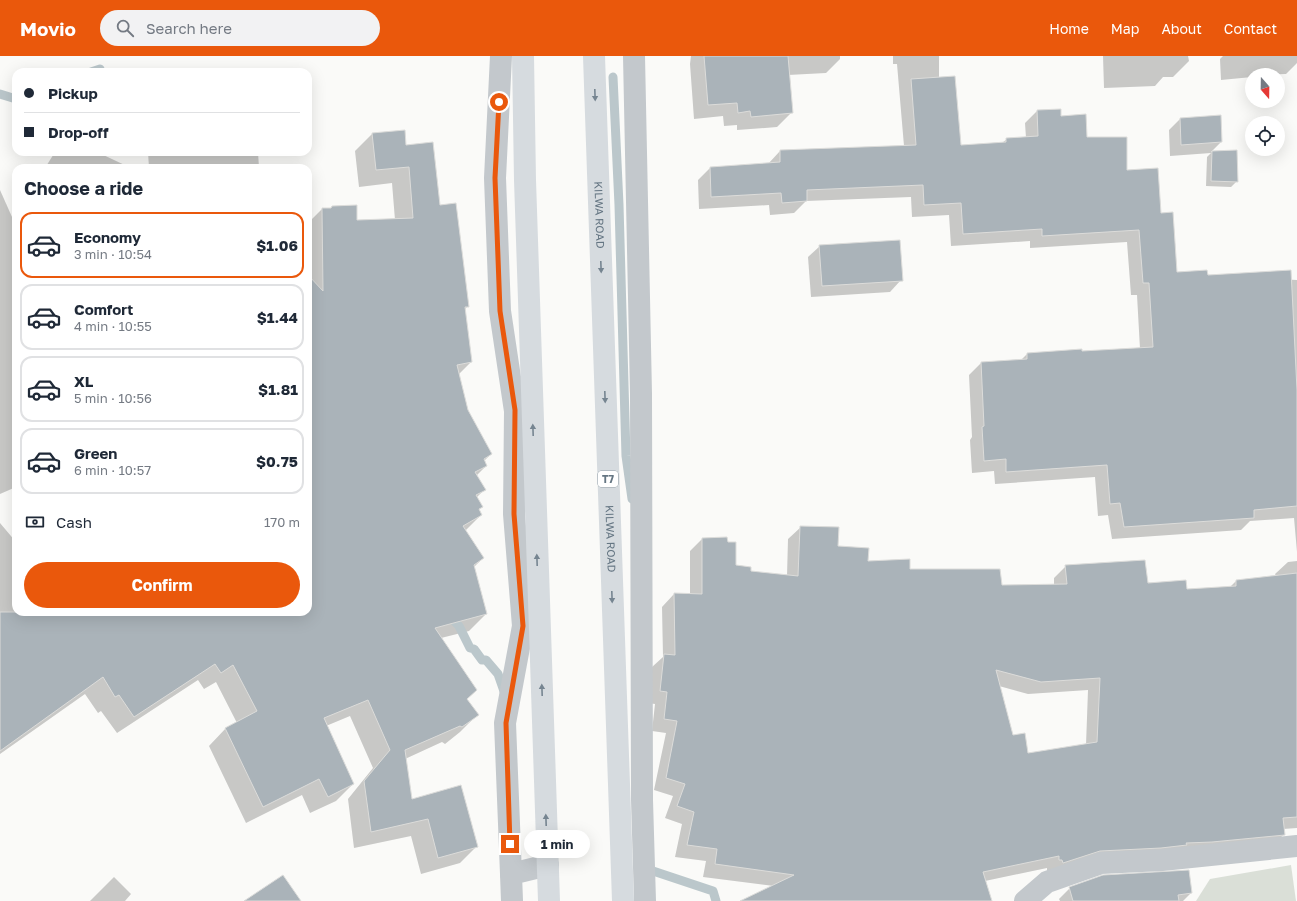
<!DOCTYPE html>
<meta charset="utf-8">
<style>
:root{--surface:#fff;--page:#f2f2f3;--text:#1f2937;--muted:#747a83;--line:#e0e1e3;--accent:#ea580c}
body{margin:0;font-family:"Golos Text",sans-serif;background:var(--page);color:var(--text);height:100vh;display:flex;flex-direction:column;font-size:15px;white-space:nowrap}
*{box-sizing:border-box;margin:0}
p{font-size:13px;color:var(--muted)}
.icon{flex:none;width:22px;height:22px;fill:none;stroke:currentColor;stroke-width:2;stroke-linecap:round;stroke-linejoin:round}
.map{position:relative;flex:1;overflow:hidden}
.details{position:absolute;left:12px;top:108px;width:300px;height:452px;display:flex;flex-direction:column;background:var(--surface);border-radius:12px;box-shadow:0 4px 16px #0002}
.details>*{flex:none}
.top-card{position:absolute;left:12px;top:12px;width:300px;height:88px;border-radius:12px;box-shadow:0 4px 16px #0002;display:grid;align-content:center;height:88px;padding:0 12px;background:var(--surface)}
.needle{width:26px;rotate:160deg}
.tools{position:absolute;left:1245px;top:12px;display:grid;gap:8px}
.tools a{display:grid;place-items:center;width:40px;height:40px;border-radius:50%;background:var(--surface);box-shadow:0 4px 16px #0002;font-size:20px}
.end{position:absolute;width:18px;height:18px;margin:-9px;border:5px solid #ea580c;background:#fff;box-shadow:0 0 0 2px #fff}
.from{border-radius:50%}
.bubble{position:absolute;height:28px;border-radius:14px;background:var(--surface);box-shadow:0 4px 16px #0002;font-size:13px;font-weight:700;line-height:28px;text-align:center}
.top-card b{display:flex;align-items:center;gap:14px;height:38px;font-size:15px}
.top-card b+b{border-top:1px solid var(--line)}
.top-card i{width:10px;height:10px;background:var(--text)}
ul{padding:0;list-style:none}
li{display:flex;align-items:center;gap:12px;height:66px;margin:0 8px 6px;padding:0 4px;border:2px solid var(--line);border-radius:12px}
li div{flex:1}
li b{display:block;font-size:15px}
li em{font-style:normal;font-weight:700}
li.selected{border-color:var(--accent)}
li>.icon{width:36px;height:36px;stroke-width:1.5}
h2{padding:0 12px;font-size:18px;line-height:48px}
.pay{display:flex;align-items:center;gap:10px;height:44px;padding:0 12px;font-size:15px}
.pay p{margin-inline-start:auto}
.cta{display:flex;gap:8px;margin-top:auto;padding:8px 12px}
.cta a{flex:1;height:46px;border-radius:24px;background:var(--accent);color:#fff;font-size:16px;font-weight:700;line-height:46px;text-align:center}
header{display:flex;align-items:center;gap:24px;box-sizing:border-box;height:56px;padding:0 20px;background:var(--accent);color:#fff}
header strong{font-size:19px}
nav{display:flex;gap:22px;margin-inline-start:auto;font-size:14px}
.search{width:280px;height:36px;background:var(--page);display:flex;align-items:center;gap:10px;box-sizing:border-box;padding:0 14px;border-radius:22px;color:var(--muted);font-size:15px}
.map>svg:first-child{display:block}
.green{fill:#dadfd7}
.shadow{fill:#0003;fill-rule:evenodd}
.lines{fill:none;stroke-linecap:round;stroke-linejoin:round}
.stream{stroke:#bbc7cb;stroke-width:9}
.building{fill:#aab3b9;stroke:#dcdcda;fill-rule:evenodd}
.minor{stroke:#c3c8cc;stroke-width:22}
.trunk{stroke:#d6dbdf;stroke-width:22}
.oneway{fill:#768591}
.route{stroke:#ea580c;stroke-width:5}
.labels{text-anchor:middle;stroke-width:4;stroke-linejoin:round;paint-order:stroke}
.shield{fill:#fff;stroke:#939fa8;stroke-width:1}
.shield-label{font-size:10px;font-weight:bold;fill:#657683}
.street-label{font-size:11px;fill:#657683;stroke:#fff}
</style>
<header>
<strong>Movio</strong>
<div class="search"><svg class="icon" aria-label="search" viewBox="0 0 24 24"><circle cx="10" cy="10" r="6"/><path d="M15 15l6 6"/></svg>Search here</div>
<nav><a>Home</a><a>Map</a><a>About</a><a>Contact</a></nav>
</header>
<div class="map">
<svg width="1297" height="845" viewBox="0 0 1297 845">
<rect width="100%" height="100%" fill="#fafaf8"/>
<!-- green -->
<polygon class="green" points="1291,809 1296,845 1196,845 1210,823"/>
<!-- shadow -->
<g class="shadow">
<polygon points="691,0 840,0 840,3 826,17 788,19 792,56 777,71 737,74 737,69 724,70 723,60 694,63 690,8"/>
<polygon points="893,0 939,0 939,22 960,90 1002,87 1007,83 1026,82 1025,67 1037,55 1060,61 1126,115 1160,158 1176,217 1297,224 1297,496 1294,462 1250,465 1241,474 1112,483 1108,459 1098,460 1095,421 995,428 994,415 972,417 970,384 972,381 969,319 981,307 1021,304 1028,297 1140,293 1137,239 1131,239 1127,186 1030,192 1030,185 951,190 949,159 912,161 911,141 806,145 794,157 770,159 769,149 699,153 698,124 710,112 768,108 780,95 904,90 897,8 893,8"/>
<polygon points="1103,0 1188,0 1189,5 1173,21 1163,21 1155,30 1104,32"/>
<polygon points="1223,0 1297,0 1297,7 1286,18 1252,19 1252,21 1221,24 1220,3"/>
<polygon points="1180,63 1221,86 1211,96 1236,95 1237,125 1231,131 1206,130 1207,101 1211,97 1170,100 1169,74"/>
<polygon points="404,75 405,90 439,150 468,250 465,253 471,306 458,319 467,354 491,398 484,405 486,410 476,420 484,434 477,441 482,451 478,454 481,459 465,475 483,502 474,511 486,558 469,575 441,582 476,634 466,644 477,659 460,676 445,688 442,686 405,703 412,744 477,790 460,807 421,818 411,780 354,792 348,743 373,712 350,660 326,670 353,728 336,745 310,757 302,739 246,767 209,690 226,672 237,667 216,626 204,633 198,624 117,677 101,655 98,657 85,638 0,698 0,467 16,486 16,556 308,556 308,167 322,153 330,153 332,151 356,165 395,164 392,127 359,131 355,95 372,78"/>
<polygon points="55,96 97,96 131,112 45,112"/>
<polygon points="148,96 258,96 259,112 149,112"/>
<polygon points="0,134 16,170 16,431 0,438"/>
<polygon points="820,190 901,224 890,236 811,241 808,201"/>
<path d="M 801,471 L 867,506 L 1001,530 L 1054,529 L 1054,522 L 1066,510 L 1186,534 L 1229,532 L 1236,525 L 1276,520 L 1275,518 L 1288,506 L 1297,505 L 1297,772 L 1283,773 L 1284,778 L 1272,791 L 1047,816 L 1047,812 L 985,825 L 991,845 L 743,845 L 774,830 L 703,821 L 706,805 L 675,801 L 682,768 L 665,762 L 673,740 L 654,734 L 666,677 L 652,675 L 655,648 L 648,647 L 652,611 L 663,601 L 662,551 L 674,538 L 690,539 L 690,495 L 702,483 L 735,510 L 750,516 L 787,520 L 788,483 ZM 999,630 L 1028,638 L 1088,634 L 1086,689 L 1027,698 L 1012,680 Z"/>
<polygon points="114,821 131,838 125,845 90,845"/>
<polygon points="1070,832 1191,837 1183,845 1060,845 1059,843"/>
</g>
<g class="lines">
<!-- stream -->
<g class="stream">
<polyline points="91,16 100,13"/>
<polyline points="613,21 619,149 626,400 632,443"/>
<polyline points="0,38 16,43"/>
<polyline points="447,557 459,570 470,592 474,593 482,604 486,604 498,618 505,638"/>
<polyline points="650,814 713,835 716,845"/>
</g>
</g>
<!-- building -->
<g class="building">
<polygon points="704,0 788,0 793,57 751,61 750,55 738,57 737,47 708,49"/>
<polygon points="955,20 961,89 1006,86 1006,82 1038,80 1037,54 1061,53 1061,60 1086,58 1087,81 1127,81 1127,114 1158,112 1161,157 1173,156 1177,216 1207,214 1208,219 1291,214 1297,334 1297,450 1254,454 1254,462 1124,471 1120,447 1110,448 1107,409 1006,416 1006,403 984,405 982,371 984,370 981,306 1027,303 1027,297 1082,293 1082,295 1153,291 1149,227 1143,227 1139,174 1042,180 1042,173 963,178 961,147 924,149 923,129 807,134 807,145 782,147 781,137 711,141 710,111 780,106 780,94 916,89 911,23"/>
<polygon points="1221,59 1222,86 1181,89 1180,62"/>
<polygon points="405,74 406,89 433,86 440,149 456,147 469,251 465,251 472,306 457,309 468,354 492,398 484,403 487,410 475,416 486,434 476,439 483,451 479,453 482,459 463,470 484,502 474,509 487,558 435,572 477,634 467,643 479,659 462,671 460,670 405,694 412,743 461,729 478,791 438,802 428,763 371,776 364,725 390,694 368,644 324,662 354,728 328,741 319,723 263,751 225,672 257,655 233,609 221,617 215,608 134,661 119,639 115,641 103,621 0,695 0,556 308,556 308,219 323,235 322,152 331,152 332,150 357,149 357,164 413,162 409,111 376,114 372,77"/>
<polygon points="1237,94 1238,126 1211,125 1212,95"/>
<polygon points="900,184 903,225 822,230 819,189"/>
<path d="M 800,470 L 839,471 L 838,490 L 869,492 L 868,505 L 910,503 L 910,513 L 1000,513 L 1002,529 L 1067,528 L 1065,509 L 1145,504 L 1148,527 L 1186,524 L 1187,533 L 1236,530 L 1236,524 L 1297,517 L 1297,761 L 1283,762 L 1285,779 L 1212,786 L 1186,787 L 1187,789 L 1161,792 L 1100,795 L 1063,807 L 1062,804 L 1059,804 L 1059,800 L 983,816 L 992,845 L 740,845 L 794,819 L 715,808 L 717,793 L 687,789 L 694,756 L 677,750 L 685,728 L 666,722 L 677,665 L 664,663 L 667,636 L 660,635 L 664,598 L 675,599 L 674,537 L 702,538 L 702,482 L 727,481 L 728,486 L 736,486 L 736,509 L 751,511 L 751,515 L 798,520 ZM 996,614 L 1041,626 L 1100,622 L 1097,686 L 1028,697 L 1025,677 L 1013,679 Z"/>
<polygon points="1189,814 1192,837 1178,839 1179,845 1073,845 1069,831 1103,819"/>
<polygon points="283,819 301,845 244,845"/>
</g>
<g class="lines">
<!-- minor -->
<g class="minor">
<polyline points="501,0 495,122 500,255 515,355 514,458 523,570 505,667 511,818"/>
<polyline points="634,0 641,338 642,744 645,845"/>
<polyline points="512,845 511,818 548,809"/>
<polyline points="1025,845 1047,826 1101,807 1162,804 1297,790"/>
</g>
<!-- trunk -->
<g class="trunk">
<polyline points="523,0 525,124 549,845"/>
<path id="s1" d="M 594,0 L 623,845"/>
</g>
</g>
<!-- one-way arrows -->
<defs><path id="oneway-solid" d="M-6-.8H1V-3.2L6.5 0L1 3.2V.8H-6Z"/></defs>
<g class="oneway">
<use href="#oneway-solid" transform="translate(595 39) rotate(88)"/>
<use href="#oneway-solid" transform="translate(601 211) rotate(88)"/>
<use href="#oneway-solid" transform="translate(605 341) rotate(88)"/>
<use href="#oneway-solid" transform="translate(533 374) rotate(-92)"/>
<use href="#oneway-solid" transform="translate(537 504) rotate(-92)"/>
<use href="#oneway-solid" transform="translate(612 541) rotate(88)"/>
<use href="#oneway-solid" transform="translate(542 634) rotate(-92)"/>
<use href="#oneway-solid" transform="translate(546 764) rotate(-92)"/>
</g>
<g class="lines">
<!-- route -->
<polyline class="route" points="499,46 495,122 500,255 515,354 514,458 523,570 506,667 510,788"/>
</g>
<g class="labels">
<!-- shield labels -->
<rect class="shield" x="598" y="415" width="20" height="16" rx="3"/>
<g class="shield-label">
<text x="608" y="427">T7</text>
</g>
<!-- street labels -->
<g class="street-label">
<text dy="4" stroke="none"><textPath href="#s1" startOffset="159">KILWA ROAD</textPath></text>
<text dy="4" stroke="none"><textPath href="#s1" startOffset="483">KILWA ROAD</textPath></text>
</g>
</g>
</svg>
<div class="tools">
<a><svg class="needle" viewBox="-14 -14 28 28"><path d="M0-13l5 13h-10z" fill="#e53935"/><path d="M0 13l5-13h-10z" fill="#747a83"/></svg></a>
<a><svg class="icon" aria-label="locate" viewBox="0 0 24 24"><circle cx="12" cy="12" r="6"/><path d="M12 2v4M12 18v4M2 12h4M18 12h4"/></svg></a>
</div>
<i class="end from" style="left:499px;top:46px"></i>
<i class="end" style="left:510px;top:788px"></i>
<div class="bubble" style="left:524px;top:774px;width:66px">1 min</div>
<div class="top-card">
<b><i class="from"></i>Pickup</b>
<b><i></i>Drop-off</b>
</div>
<section class="details">
<h2>Choose a ride</h2>
<ul>
<li class="selected"><svg class="icon" aria-label="car" viewBox="0 0 24 24"><path d="M5 17H2v-5l4-1 3-4h7l3 4 3 1v5h-3M9 17h6M6 11h13"/><circle cx="7" cy="17" r="2"/><circle cx="17" cy="17" r="2"/></svg><div><b>Economy</b><p>3 min · 10:54</p></div><em>$1.06</em></li>
<li><svg class="icon" aria-label="car" viewBox="0 0 24 24"><path d="M5 17H2v-5l4-1 3-4h7l3 4 3 1v5h-3M9 17h6M6 11h13"/><circle cx="7" cy="17" r="2"/><circle cx="17" cy="17" r="2"/></svg><div><b>Comfort</b><p>4 min · 10:55</p></div><em>$1.44</em></li>
<li><svg class="icon" aria-label="car" viewBox="0 0 24 24"><path d="M5 17H2v-5l4-1 3-4h7l3 4 3 1v5h-3M9 17h6M6 11h13"/><circle cx="7" cy="17" r="2"/><circle cx="17" cy="17" r="2"/></svg><div><b>XL</b><p>5 min · 10:56</p></div><em>$1.81</em></li>
<li><svg class="icon" aria-label="car" viewBox="0 0 24 24"><path d="M5 17H2v-5l4-1 3-4h7l3 4 3 1v5h-3M9 17h6M6 11h13"/><circle cx="7" cy="17" r="2"/><circle cx="17" cy="17" r="2"/></svg><div><b>Green</b><p>6 min · 10:57</p></div><em>$0.75</em></li>
</ul>
<div class="pay"><svg class="icon" aria-label="cash" viewBox="0 0 24 24"><path d="M3 7h18v10H3z"/><circle cx="12" cy="12" r="2"/></svg>Cash<p>170 m</p></div>
<div class="cta"><a>Confirm</a></div>
</section>
</div>
